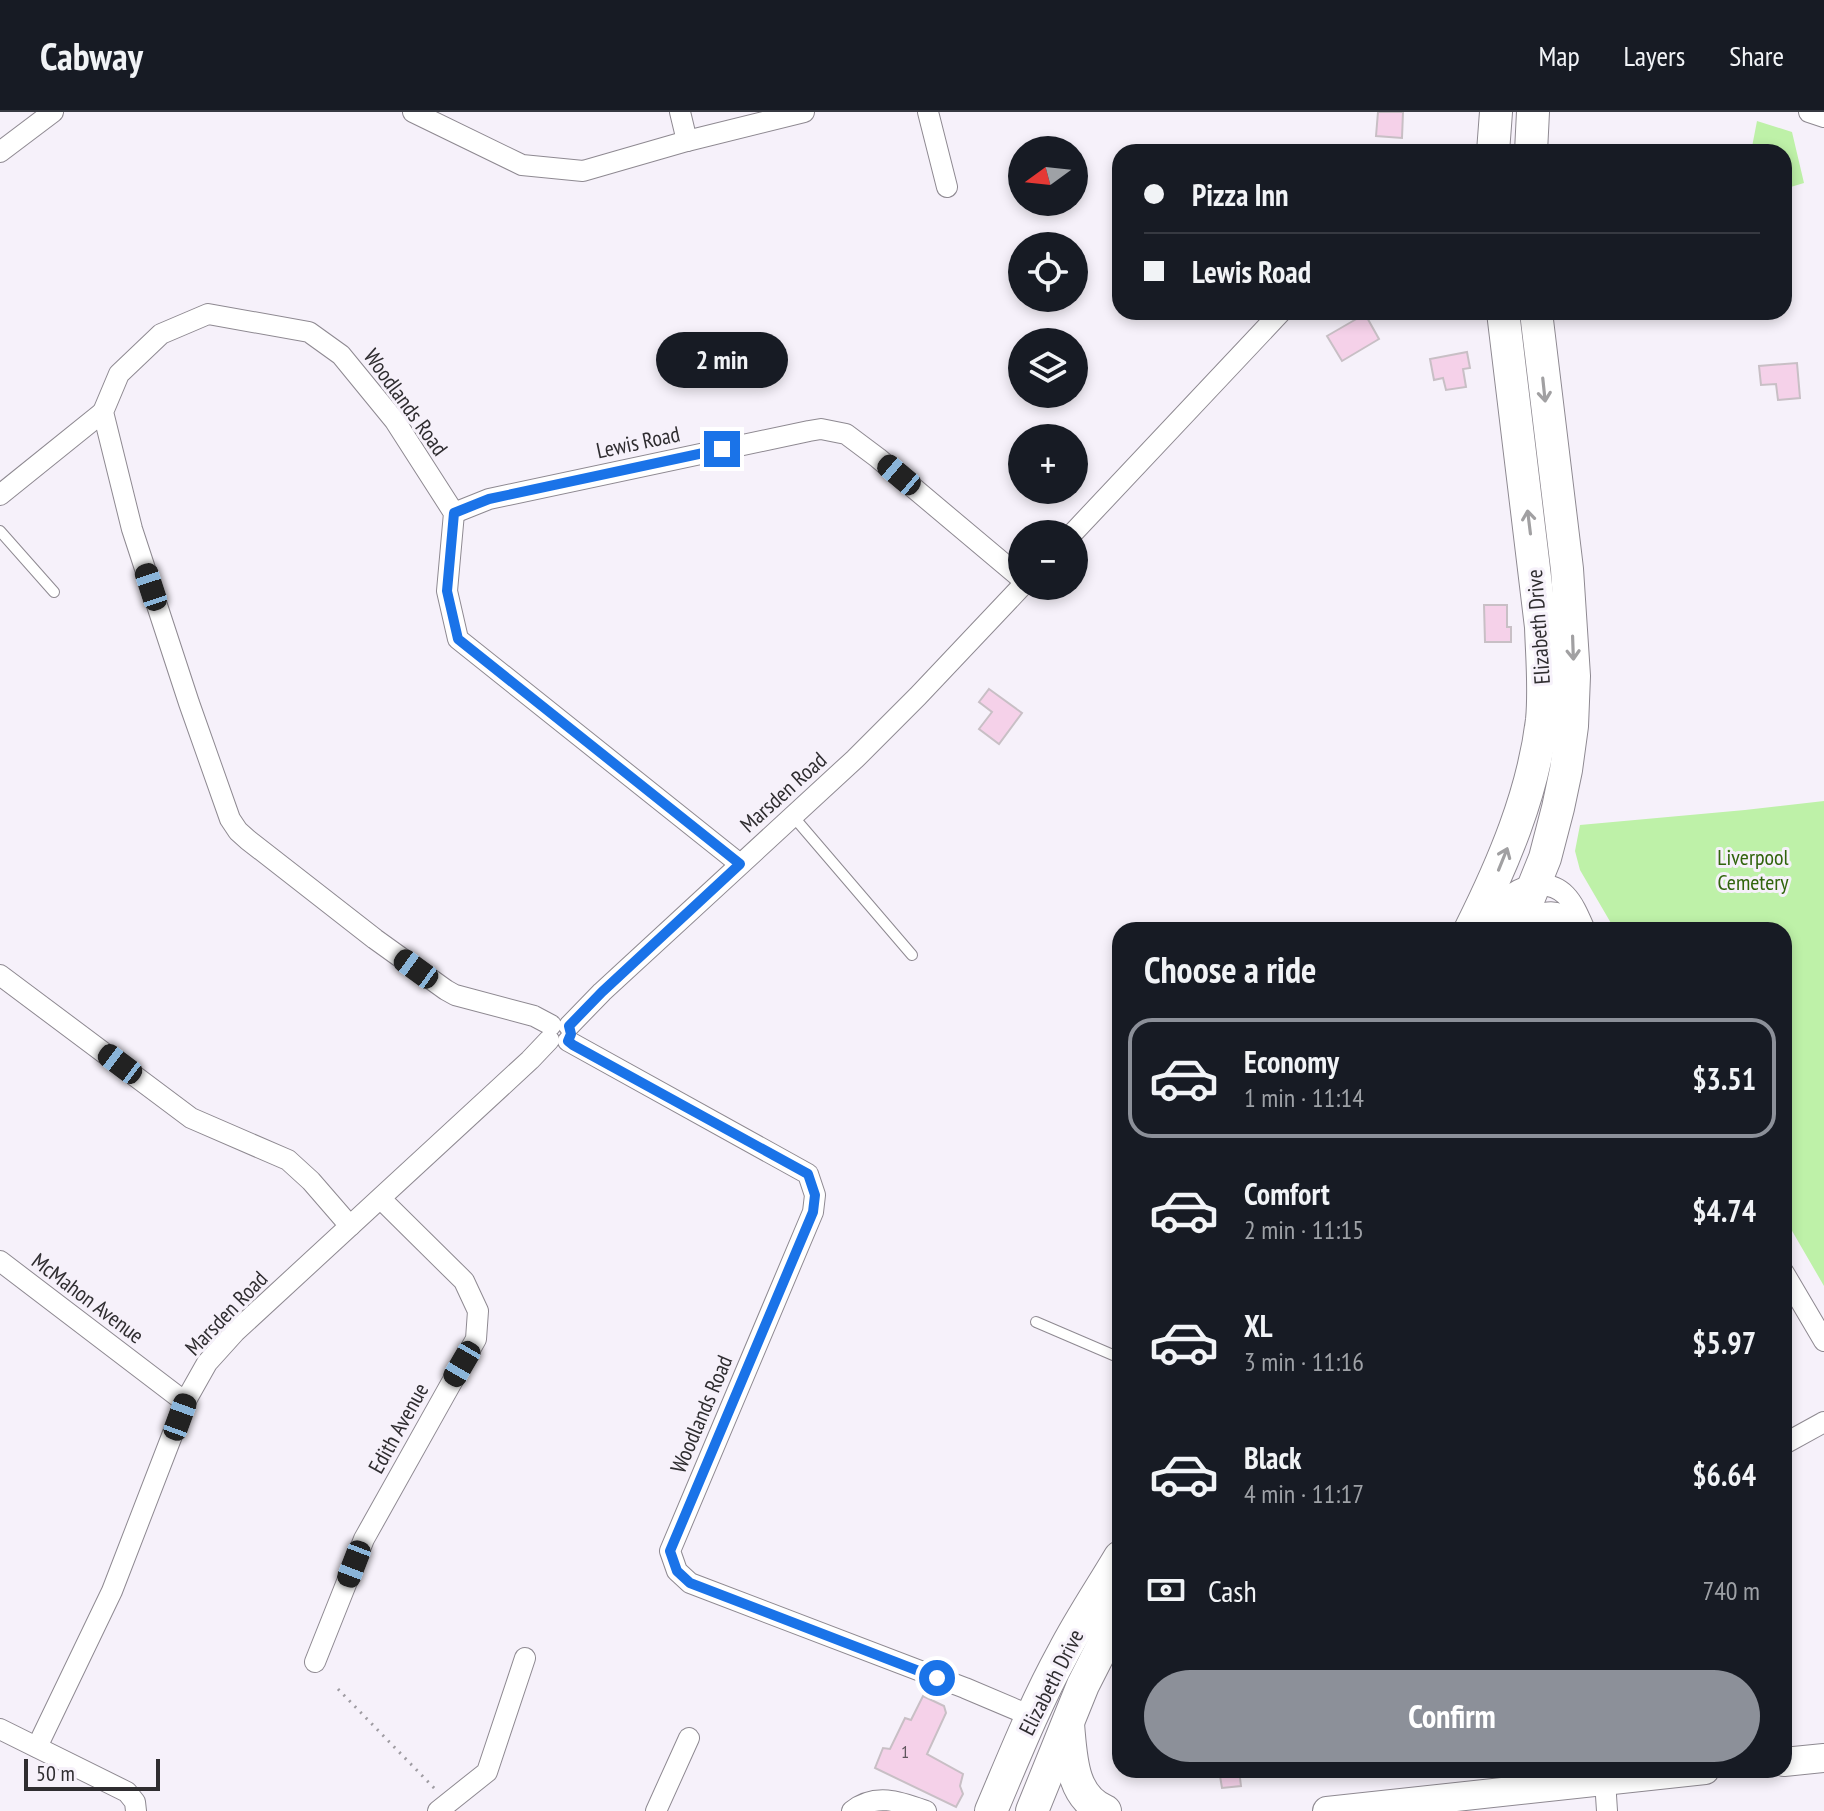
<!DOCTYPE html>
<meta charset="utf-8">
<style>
:root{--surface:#171b24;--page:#20242c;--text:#f1f3f6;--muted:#9ea1a6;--line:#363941;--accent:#8c9099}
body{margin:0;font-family:"PT Sans Narrow",sans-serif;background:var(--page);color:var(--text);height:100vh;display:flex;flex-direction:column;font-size:30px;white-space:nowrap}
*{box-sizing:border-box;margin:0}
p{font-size:26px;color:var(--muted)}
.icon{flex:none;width:44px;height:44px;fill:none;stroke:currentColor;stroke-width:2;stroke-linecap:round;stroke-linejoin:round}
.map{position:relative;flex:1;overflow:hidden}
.details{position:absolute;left:1112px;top:810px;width:680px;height:856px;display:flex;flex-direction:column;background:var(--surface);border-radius:24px;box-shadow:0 4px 12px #0003}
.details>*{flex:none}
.hud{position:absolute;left:1112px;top:32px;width:680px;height:176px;border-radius:24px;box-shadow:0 4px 12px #0003;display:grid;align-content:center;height:176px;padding:0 32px;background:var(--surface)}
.needle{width:52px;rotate:255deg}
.fabs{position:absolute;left:1008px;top:24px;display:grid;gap:16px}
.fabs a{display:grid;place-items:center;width:80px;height:80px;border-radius:50%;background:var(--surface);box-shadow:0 4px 12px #0003;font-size:40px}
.scale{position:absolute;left:24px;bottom:20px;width:136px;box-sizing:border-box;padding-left:8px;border:4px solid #2f2d30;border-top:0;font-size:22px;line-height:28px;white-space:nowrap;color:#2f2d30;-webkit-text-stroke:6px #f6f1fa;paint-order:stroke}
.end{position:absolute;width:36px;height:36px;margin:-18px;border:10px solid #1a73e8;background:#fff;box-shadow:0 0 0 4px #fff}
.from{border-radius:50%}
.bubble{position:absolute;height:56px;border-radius:28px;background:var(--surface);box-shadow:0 4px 12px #0003;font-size:26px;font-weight:700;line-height:56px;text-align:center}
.car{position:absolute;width:24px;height:48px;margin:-24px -12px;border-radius:10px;box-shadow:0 0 6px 2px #0007;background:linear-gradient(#222 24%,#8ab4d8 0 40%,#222 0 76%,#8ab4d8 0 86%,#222 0)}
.hud b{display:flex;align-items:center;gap:28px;height:76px;font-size:30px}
.hud b+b{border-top:2px solid var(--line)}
.hud i{width:20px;height:20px;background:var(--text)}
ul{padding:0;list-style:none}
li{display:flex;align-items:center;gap:24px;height:120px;margin:0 16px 12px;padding:0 16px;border:4px solid transparent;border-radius:24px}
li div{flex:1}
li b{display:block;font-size:30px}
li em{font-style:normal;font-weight:700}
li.current{border-color:var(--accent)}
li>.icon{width:72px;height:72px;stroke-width:1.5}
h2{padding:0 32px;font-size:36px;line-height:96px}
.pay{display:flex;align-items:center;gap:20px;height:88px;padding:0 32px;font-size:30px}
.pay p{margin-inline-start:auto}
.action{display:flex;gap:16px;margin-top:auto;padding:16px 32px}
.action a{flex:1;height:92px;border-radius:48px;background:var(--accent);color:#fff;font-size:32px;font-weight:700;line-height:92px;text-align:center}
header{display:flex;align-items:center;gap:48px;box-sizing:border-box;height:112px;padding:0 40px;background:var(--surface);border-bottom:2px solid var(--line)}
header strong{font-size:38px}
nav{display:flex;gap:44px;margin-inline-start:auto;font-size:28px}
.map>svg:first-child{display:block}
.green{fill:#bef1a8}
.building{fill:#f5d1e9;stroke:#c8bfc5;stroke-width:2}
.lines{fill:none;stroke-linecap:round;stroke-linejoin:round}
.lane-casing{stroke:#8e8991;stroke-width:12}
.street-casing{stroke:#8e8991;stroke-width:22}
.secondary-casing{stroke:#8e8991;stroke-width:30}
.primary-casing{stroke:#8e8991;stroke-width:34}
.path{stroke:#9f9ca2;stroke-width:3;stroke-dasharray:2 6;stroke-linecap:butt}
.lane{stroke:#fff;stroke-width:10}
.street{stroke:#fff;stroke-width:20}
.secondary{stroke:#fff;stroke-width:28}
.primary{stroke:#fff;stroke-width:32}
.oneway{stroke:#a1a0a2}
.route{stroke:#1a73e8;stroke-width:10}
.labels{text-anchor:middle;stroke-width:6;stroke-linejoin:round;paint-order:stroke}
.number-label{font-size:18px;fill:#60565e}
.street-label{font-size:22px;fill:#2f2d30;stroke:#f6f1fa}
.park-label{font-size:22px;fill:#30640c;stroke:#f6f1fa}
</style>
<header>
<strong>Cabway</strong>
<nav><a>Map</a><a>Layers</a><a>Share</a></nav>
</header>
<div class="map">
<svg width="1824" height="1699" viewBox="0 0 1824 1699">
<rect width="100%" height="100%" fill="#f6f1fa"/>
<!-- green -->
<g class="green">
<polygon points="1757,9 1792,20 1804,71 1784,77 1784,40 1751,40"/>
<polygon points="1824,689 1824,1174 1784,1105 1784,818 1615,818 1580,758 1575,739 1580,713 1745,698"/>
</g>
<!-- building -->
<g class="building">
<polygon points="1378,0 1403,0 1402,26 1376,24"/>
<polygon points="1365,202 1379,227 1342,249 1327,224"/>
<polygon points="1467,240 1470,256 1463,257 1466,275 1446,278 1443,266 1434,268 1430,247"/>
<polygon points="1797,251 1800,286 1778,288 1776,272 1761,273 1759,254"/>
<polygon points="1484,493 1507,493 1507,515 1511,515 1511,530 1485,530"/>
<polygon points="989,577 1022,601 999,632 979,617 992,600 979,590"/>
<polygon points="923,1584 944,1594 946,1601 927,1642 963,1662 960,1674 963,1682 956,1695 875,1656 883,1636 890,1637 905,1606 911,1608"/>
<polygon points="1219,1658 1239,1658 1241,1674 1222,1676"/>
</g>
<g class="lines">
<!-- lane casing -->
<g class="lane-casing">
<g id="lane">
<polyline points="0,419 54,480"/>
<polyline points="792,703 912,843"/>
<polyline points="1036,1210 1120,1246"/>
</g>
</g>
<!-- street casing -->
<g class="street-casing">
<g id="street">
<polyline points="413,0 522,53 583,59 687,29 804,0"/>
<polyline points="680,0 687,29"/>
<polyline points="928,0 947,75"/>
<polyline points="1809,0 1824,5"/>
<polyline points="0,40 53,0"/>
<polyline points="0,383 103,300"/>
<polyline points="454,401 489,387 809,319 821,317 846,322 878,346 1022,467"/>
<polyline points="1072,422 1281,200"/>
<path d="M 1519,812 C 1549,796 1557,795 1584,818"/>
<path d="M 1490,818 C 1495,807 1501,793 1509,785 C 1516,778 1523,775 1532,774 C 1565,768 1574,793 1585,818"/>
<polyline points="0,863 191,1006 288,1048 311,1069 350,1114"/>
<polyline points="551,913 534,904 455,883 446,878 375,827 248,728 238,719 230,707 189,591 132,417 103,300 119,262 161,222 208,202 309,220 341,243 395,309 454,401 447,479 458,527 740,752"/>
<polyline points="569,914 602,880 855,647 918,584 1022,474"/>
<polyline points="568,929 808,1062 815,1083 813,1100 670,1439 677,1459 690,1471 965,1576 1031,1604"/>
<polyline points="0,1149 185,1290"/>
<polyline points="1784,1161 1824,1229"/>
<polyline points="1784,1332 1824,1310"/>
<polyline points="315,1550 364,1427 476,1227 478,1199 464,1169 381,1087"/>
<polyline points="0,1617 127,1680 135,1690 136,1699"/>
<polyline points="37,1635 112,1479 185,1290 207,1251 235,1220 530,948 549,928"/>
<polyline points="1605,1668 1607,1699"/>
<polyline points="438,1699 487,1660 525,1546"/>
<polyline points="656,1699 689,1626"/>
<path d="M 852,1699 C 876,1680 901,1690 926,1699"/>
</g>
</g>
<!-- secondary casing -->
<g class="secondary-casing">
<g id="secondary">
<polyline points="1784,1650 1824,1646"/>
<polyline points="1327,1699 1705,1658"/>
</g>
</g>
<!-- primary casing -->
<g class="primary-casing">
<g id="primary">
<polyline points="1493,40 1496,0"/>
<polyline points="1531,40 1533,0"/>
<path d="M 1470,818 C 1503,752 1533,682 1542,608 C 1545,577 1542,545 1541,515 L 1503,200"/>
<polyline points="1516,818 1545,746 1558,696 1566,658 1572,614 1574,564 1567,457 1536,200"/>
<path d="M 1068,1612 C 1071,1644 1071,1685 1105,1699"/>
<path d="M 991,1699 C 1014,1645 1035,1592 1063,1541 C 1080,1508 1101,1477 1120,1445"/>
<polyline points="1032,1699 1083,1573 1120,1500"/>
</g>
</g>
<!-- path -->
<polyline class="path" points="338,1577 435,1677"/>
<!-- lane -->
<use href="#lane" class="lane"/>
<!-- street -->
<use href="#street" class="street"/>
<!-- secondary -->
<use href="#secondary" class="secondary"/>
<!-- primary -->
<use href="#primary" class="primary"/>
</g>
<!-- one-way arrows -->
<defs><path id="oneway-shaft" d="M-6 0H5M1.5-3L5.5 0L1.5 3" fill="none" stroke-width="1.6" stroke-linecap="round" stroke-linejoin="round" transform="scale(2)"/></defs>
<g class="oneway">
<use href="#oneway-shaft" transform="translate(1544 278) rotate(84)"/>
<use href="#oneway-shaft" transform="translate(1529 410) rotate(-97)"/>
<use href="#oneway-shaft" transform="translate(1573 536) rotate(88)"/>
<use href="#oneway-shaft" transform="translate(1503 747) rotate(-68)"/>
</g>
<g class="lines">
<!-- route -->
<polyline class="route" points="722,337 489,387 454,401 447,479 458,527 740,752 602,880 569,914 571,922 568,929 573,933 808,1062 815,1083 813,1100 670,1439 677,1459 690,1471 937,1566"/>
</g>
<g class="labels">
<!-- number labels -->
<g class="number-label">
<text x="905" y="1646">1</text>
</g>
<!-- street labels -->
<g class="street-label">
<text transform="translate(406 290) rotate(54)" y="8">Woodlands Road</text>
<text transform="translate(638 330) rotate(-12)" y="8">Lewis Road</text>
<text transform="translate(1538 515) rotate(-94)" y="8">Elizabeth Drive</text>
<text transform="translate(783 680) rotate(-42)" y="8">Marsden Road</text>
<text transform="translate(88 1186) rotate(37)" y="8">McMahon Avenue</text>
<text transform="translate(226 1201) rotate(-46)" y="8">Marsden Road</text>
<text transform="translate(701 1302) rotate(-67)" y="8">Woodlands Road</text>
<text transform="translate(398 1316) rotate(-61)" y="8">Edith Avenue</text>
<text transform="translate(1051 1570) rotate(-63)" y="8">Elizabeth Drive</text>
</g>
<!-- park labels -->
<g class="park-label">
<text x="1753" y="753">Liverpool<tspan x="1753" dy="25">Cemetery</tspan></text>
</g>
</g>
</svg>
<div class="fabs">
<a><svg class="needle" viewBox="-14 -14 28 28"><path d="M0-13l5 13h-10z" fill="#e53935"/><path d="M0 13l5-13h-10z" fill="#9ea1a6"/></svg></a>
<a><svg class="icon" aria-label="locate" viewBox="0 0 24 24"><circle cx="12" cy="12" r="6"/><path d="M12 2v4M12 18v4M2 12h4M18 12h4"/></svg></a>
<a><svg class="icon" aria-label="layers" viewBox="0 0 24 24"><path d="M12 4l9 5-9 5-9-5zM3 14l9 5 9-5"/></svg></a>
<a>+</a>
<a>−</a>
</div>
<div class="scale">50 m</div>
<i class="end from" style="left:937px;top:1566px"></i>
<i class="end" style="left:722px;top:337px"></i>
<div class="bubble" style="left:656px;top:220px;width:132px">2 min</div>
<i class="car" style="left:899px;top:363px;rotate:310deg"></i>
<i class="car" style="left:151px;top:475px;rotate:342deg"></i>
<i class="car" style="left:416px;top:857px;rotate:306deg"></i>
<i class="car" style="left:120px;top:952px;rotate:307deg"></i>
<i class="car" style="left:462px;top:1252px;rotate:210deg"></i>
<i class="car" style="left:180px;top:1305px;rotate:20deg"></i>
<i class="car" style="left:354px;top:1452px;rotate:201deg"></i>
<div class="hud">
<b><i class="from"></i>Pizza Inn</b>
<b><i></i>Lewis Road</b>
</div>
<section class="details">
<h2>Choose a ride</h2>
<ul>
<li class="current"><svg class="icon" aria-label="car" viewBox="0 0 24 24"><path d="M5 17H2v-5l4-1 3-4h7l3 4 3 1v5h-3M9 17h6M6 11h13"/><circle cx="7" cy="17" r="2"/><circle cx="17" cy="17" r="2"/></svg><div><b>Economy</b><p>1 min · 11:14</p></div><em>$3.51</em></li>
<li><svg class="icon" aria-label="car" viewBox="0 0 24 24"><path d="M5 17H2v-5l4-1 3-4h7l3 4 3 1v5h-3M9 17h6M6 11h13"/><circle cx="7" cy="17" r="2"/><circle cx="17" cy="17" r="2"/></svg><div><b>Comfort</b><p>2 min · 11:15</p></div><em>$4.74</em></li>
<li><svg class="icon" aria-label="car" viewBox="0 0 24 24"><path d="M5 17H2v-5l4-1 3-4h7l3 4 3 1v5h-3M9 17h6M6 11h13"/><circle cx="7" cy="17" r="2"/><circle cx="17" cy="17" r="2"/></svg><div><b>XL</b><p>3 min · 11:16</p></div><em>$5.97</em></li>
<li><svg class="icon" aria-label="car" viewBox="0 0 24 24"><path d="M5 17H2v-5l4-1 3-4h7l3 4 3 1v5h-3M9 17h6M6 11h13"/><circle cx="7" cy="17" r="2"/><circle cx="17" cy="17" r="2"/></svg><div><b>Black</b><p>4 min · 11:17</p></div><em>$6.64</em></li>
</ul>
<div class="pay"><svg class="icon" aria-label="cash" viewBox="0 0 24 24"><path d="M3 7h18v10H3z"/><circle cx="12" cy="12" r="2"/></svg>Cash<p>740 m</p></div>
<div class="action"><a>Confirm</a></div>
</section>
</div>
